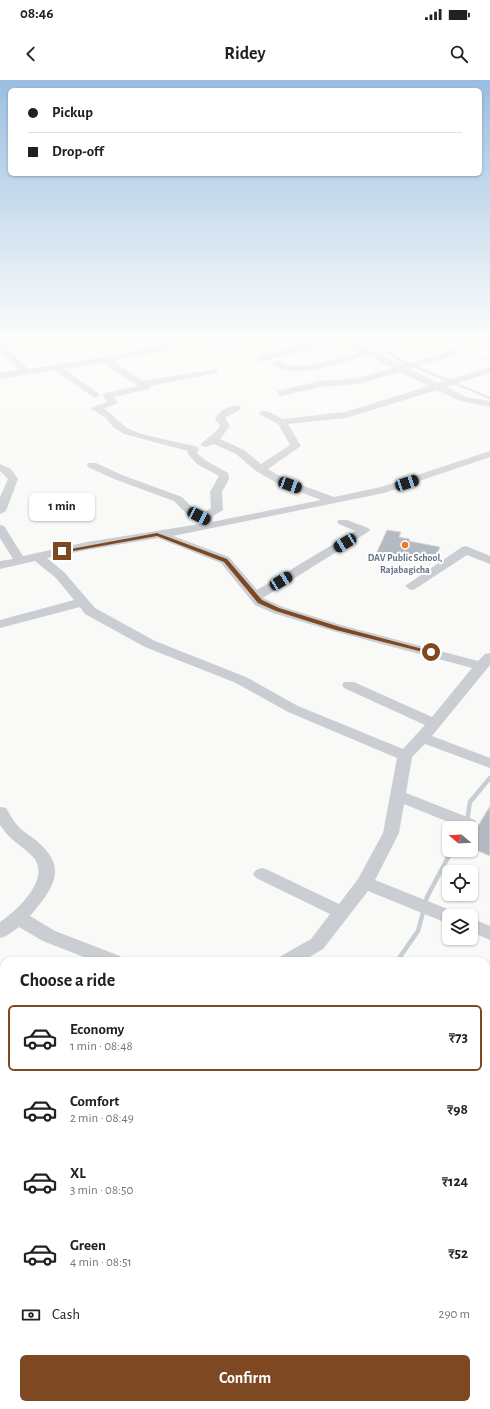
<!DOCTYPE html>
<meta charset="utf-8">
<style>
:root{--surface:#fff;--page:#f6f6f6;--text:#202124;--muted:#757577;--line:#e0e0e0;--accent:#7e4922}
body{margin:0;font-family:"Alegreya Sans",sans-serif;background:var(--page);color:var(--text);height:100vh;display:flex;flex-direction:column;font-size:15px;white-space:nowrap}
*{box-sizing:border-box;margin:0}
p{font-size:13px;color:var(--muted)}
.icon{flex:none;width:22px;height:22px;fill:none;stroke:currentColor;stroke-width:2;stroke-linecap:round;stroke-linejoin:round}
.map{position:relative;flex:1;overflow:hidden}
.side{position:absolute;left:0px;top:877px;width:490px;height:452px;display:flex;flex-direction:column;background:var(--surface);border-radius:12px 12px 0 0;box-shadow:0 1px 3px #0004}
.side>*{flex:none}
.guide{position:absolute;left:8px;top:8px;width:474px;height:88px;border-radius:6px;box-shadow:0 1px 3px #0004;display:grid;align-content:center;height:88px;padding:0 20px;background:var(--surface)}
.needle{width:26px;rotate:288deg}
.buttons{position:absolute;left:442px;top:741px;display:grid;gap:8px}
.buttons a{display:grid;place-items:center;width:36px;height:36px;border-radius:6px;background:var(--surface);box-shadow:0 1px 3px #0004;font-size:20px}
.end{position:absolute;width:18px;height:18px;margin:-9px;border:5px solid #7e4922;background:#fff;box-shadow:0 0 0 2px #fff}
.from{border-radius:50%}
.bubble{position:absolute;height:28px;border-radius:6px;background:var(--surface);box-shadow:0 1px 3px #0004;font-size:13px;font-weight:600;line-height:28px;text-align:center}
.car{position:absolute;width:12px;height:24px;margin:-12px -6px;border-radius:5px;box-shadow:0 0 3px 1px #0007;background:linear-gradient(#222 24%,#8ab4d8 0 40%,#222 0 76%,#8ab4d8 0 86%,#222 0)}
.guide b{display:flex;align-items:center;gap:14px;height:38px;font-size:15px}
.guide b+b{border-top:1px solid var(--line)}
.guide i{width:10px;height:10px;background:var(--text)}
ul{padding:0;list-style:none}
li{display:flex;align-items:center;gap:12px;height:66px;margin:0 8px 6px;padding:0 12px;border:2px solid transparent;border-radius:6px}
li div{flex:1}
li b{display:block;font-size:15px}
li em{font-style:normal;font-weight:600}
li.on{border-color:var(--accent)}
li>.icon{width:36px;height:36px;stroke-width:1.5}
h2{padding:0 20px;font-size:18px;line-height:48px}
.pay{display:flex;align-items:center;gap:10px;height:44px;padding:0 20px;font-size:15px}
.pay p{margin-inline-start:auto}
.cta{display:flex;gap:8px;margin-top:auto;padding:8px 20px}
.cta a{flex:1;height:46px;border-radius:6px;background:var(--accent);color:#fff;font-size:16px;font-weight:600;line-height:46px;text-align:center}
.status{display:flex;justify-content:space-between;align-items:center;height:28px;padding:0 20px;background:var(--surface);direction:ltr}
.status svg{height:11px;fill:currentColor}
header{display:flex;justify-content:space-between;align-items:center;height:52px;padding:0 20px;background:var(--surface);font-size:18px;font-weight:600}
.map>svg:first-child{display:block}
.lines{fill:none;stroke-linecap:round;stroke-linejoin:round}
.stream-far1{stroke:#c6ced5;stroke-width:2.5}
.stream{stroke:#c6ced5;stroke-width:4.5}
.building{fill:#b4bac2;stroke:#dbdcd9}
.major-casing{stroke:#bdbfc5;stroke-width:2}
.minor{fill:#cacdd1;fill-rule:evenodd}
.major{fill:#fff;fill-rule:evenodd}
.route{fill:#7e4922}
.poi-dot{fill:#f17a20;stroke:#fff;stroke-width:1.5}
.labels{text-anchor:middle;stroke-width:4;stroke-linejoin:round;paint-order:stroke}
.far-poi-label{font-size:10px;font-weight:bold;fill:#66738b;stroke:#fff}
</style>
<div class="status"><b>08:46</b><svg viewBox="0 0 49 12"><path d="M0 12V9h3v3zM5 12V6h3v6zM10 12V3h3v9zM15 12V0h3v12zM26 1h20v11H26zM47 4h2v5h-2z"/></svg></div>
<header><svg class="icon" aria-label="back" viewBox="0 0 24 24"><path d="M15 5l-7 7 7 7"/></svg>Ridey<svg class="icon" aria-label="search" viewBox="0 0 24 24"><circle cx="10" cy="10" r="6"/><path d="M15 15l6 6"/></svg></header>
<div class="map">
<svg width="490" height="1329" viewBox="0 0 490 1329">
<rect width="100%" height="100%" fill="#f9faf7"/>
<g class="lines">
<!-- stream-far1 -->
<polyline class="stream-far1" points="364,258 402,281 490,318"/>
<!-- stream -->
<g class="stream">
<polyline points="466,748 470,722 490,698"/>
<polyline points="397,881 418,851 427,817 452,770"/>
</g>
</g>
<!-- building -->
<g class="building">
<polygon points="387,450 401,452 399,457 410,459 409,461 440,467 435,479 390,474 389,476 376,474"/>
<polygon points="490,726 490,776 471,768 471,754 476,749"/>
</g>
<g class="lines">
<!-- major casing -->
<g class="major-casing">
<polygon id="major" points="418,258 435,258 490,272 490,278 419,260"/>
</g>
<!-- minor -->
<g class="minor">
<polygon points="231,258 243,258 220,267 216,264"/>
<path d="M 329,258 L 346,258 L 402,285 L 441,274 L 458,266 L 464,266 L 464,270 L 447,278 L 409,289 L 438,303 L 490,287 L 490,293 L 446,307 L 466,317 L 490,321 L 490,327 L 460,321 L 437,310 L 346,338 L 288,344 L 301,366 L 268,389 L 285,399 L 334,417 L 381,407 L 490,371 L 490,377 L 384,413 L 173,456 L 229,477 L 257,510 L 355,451 L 339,444 L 337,442 L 339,440 L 347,440 L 368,448 L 370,450 L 368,452 L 263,518 L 283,527 L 341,545 L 478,581 L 485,574 L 490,573 L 490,585 L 432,656 L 490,678 L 490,688 L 425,664 L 412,677 L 406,713 L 475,740 L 477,744 L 475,748 L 463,748 L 404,724 L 399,753 L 375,800 L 455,832 L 457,836 L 449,836 L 449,844 L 368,811 L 323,869 L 303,881 L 279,881 L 281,876 L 311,859 L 330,834 L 256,798 L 253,794 L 256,790 L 262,788 L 268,790 L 339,824 L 358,799 L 383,753 L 397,678 L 288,632 L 236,603 L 145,567 L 85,534 L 80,527 L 0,548 L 0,540 L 74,520 L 56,498 L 35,481 L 0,489 L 0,481 L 13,479 L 0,458 L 0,445 L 4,446 L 23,476 L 87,462 L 200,444 L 201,441 L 187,434 L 174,421 L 114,399 L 88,387 L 87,385 L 88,383 L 96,383 L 122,395 L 182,417 L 195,430 L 203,433 L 211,428 L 210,412 L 219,396 L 197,384 L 187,373 L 188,371 L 124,354 L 113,347 L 106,338 L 91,329 L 93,327 L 107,322 L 103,315 L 105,313 L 138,306 L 103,283 L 64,289 L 98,313 L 100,315 L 95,318 L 54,290 L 0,299 L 0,293 L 19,290 L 0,270 L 0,262 L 3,263 L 28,289 L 105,277 L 170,264 L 174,267 L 173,269 L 113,281 L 143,301 L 217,289 L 217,293 L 150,306 L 149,309 L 114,317 L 118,323 L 104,329 C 114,335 121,345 131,350 C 148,357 179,362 198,367 L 199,369 L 197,373 L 205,380 L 228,393 L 229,399 L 222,412 L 223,430 L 213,436 L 212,442 L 321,420 L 277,403 L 256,391 L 236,374 L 214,364 L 206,367 L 202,366 L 201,364 C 207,358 215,354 220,346 L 215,339 C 218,331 231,324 239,326 L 241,328 L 239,330 L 225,338 L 230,346 L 220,359 L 244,370 L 261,384 L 290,365 L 278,344 L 261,335 L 259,333 L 261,331 L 267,331 L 283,339 L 345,332 L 429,306 L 400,292 L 358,304 L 320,307 L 281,316 L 278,315 L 278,311 L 281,310 L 320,301 L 357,298 L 393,288 L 368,275 C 347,281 291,302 273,284 L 278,281 L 288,285 L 310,285 L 361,272 L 338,261 L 261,282 L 257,279 L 258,277 ZM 158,458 L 221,483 L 255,525 L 273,533 L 333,551 L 472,588 L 432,637 L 354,602 L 344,602 L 342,605 L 344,608 L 425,645 L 403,669 L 298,626 L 246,597 L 155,561 L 95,528 L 64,492 L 47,478 L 87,470 Z"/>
<polygon points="447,258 457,258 446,266 440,266 440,262"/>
<polygon points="0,384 11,389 18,399 6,431 0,434 0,417 8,399 0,391"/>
<polygon points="466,466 490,476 490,484 467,475 415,509 411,510 405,506 462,467"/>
<path d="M 0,727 L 6,728 C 10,734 13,741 18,746 C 24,753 33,757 39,763 C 70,790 50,812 30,836 L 55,851 L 120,876 L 122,881 L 94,881 L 43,861 L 19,847 L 6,856 L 0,858 L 0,842 C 17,831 52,798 33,777 C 24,767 11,761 3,749 L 0,745 Z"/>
<polygon points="471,838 490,846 490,860 471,852"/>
<polygon points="486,1041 490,1042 490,1061 486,1060"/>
<polygon points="490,1177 490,1206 486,1207 486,1178"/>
<polygon points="4,1184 4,1209 0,1210 0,1185"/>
<polygon points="0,1268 4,1269 4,1296 0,1295"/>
<polygon points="59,1325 91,1325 93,1329 61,1329"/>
<polygon points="410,1325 436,1325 434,1329 408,1329"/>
</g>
<!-- major -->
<use href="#major" class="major"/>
</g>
<!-- sky -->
<linearGradient id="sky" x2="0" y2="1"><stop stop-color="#9abee0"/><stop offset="0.58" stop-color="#fcfdfb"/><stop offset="1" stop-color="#fcfdfb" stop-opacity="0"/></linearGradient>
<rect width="490" height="444" fill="url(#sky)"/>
<!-- route -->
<polygon class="route" points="157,453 227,479 262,520 279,528 340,547 434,572 431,574 336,550 276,531 258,523 224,482 157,456 62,473 60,471"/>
<!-- markers -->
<circle class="poi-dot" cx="405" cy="465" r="4"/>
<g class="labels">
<!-- far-poi labels -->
<g class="far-poi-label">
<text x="405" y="481">DAV Public School,<tspan x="405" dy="12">Rajabagicha</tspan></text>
</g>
</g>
</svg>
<div class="buttons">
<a><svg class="needle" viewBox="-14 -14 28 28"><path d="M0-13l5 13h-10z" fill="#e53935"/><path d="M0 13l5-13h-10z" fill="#757577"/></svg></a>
<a><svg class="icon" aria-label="locate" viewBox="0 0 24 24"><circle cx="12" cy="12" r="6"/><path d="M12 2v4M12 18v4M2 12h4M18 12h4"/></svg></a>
<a><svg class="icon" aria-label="layers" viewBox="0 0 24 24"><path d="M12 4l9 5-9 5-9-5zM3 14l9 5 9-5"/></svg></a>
</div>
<i class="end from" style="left:431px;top:572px"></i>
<i class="end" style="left:62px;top:471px"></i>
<div class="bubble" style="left:29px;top:413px;width:66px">1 min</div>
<i class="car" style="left:407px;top:403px;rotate:72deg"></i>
<i class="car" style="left:290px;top:405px;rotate:110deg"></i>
<i class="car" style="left:199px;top:436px;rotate:117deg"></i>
<i class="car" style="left:345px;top:463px;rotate:239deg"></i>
<i class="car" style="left:281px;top:501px;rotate:59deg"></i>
<div class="guide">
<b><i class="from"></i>Pickup</b>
<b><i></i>Drop-off</b>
</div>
<section class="side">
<h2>Choose a ride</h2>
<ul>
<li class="on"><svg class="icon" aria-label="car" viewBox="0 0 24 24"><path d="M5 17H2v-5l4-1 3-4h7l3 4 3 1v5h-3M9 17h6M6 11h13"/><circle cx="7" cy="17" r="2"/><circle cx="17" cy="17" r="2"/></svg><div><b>Economy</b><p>1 min · 08:48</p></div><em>₹73</em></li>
<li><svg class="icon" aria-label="car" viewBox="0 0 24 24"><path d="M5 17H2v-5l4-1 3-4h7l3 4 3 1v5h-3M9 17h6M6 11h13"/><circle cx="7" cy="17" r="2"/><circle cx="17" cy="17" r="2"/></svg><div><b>Comfort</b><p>2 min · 08:49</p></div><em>₹98</em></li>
<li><svg class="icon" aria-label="car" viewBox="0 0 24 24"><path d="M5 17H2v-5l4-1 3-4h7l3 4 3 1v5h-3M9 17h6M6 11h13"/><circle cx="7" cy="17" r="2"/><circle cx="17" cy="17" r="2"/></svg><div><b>XL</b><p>3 min · 08:50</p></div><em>₹124</em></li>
<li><svg class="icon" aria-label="car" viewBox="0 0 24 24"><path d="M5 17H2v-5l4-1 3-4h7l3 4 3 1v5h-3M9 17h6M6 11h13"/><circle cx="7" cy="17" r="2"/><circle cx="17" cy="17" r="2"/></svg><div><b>Green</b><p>4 min · 08:51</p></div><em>₹52</em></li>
</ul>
<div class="pay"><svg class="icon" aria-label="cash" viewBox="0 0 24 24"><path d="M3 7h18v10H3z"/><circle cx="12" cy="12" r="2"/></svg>Cash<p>290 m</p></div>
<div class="cta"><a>Confirm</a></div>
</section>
</div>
